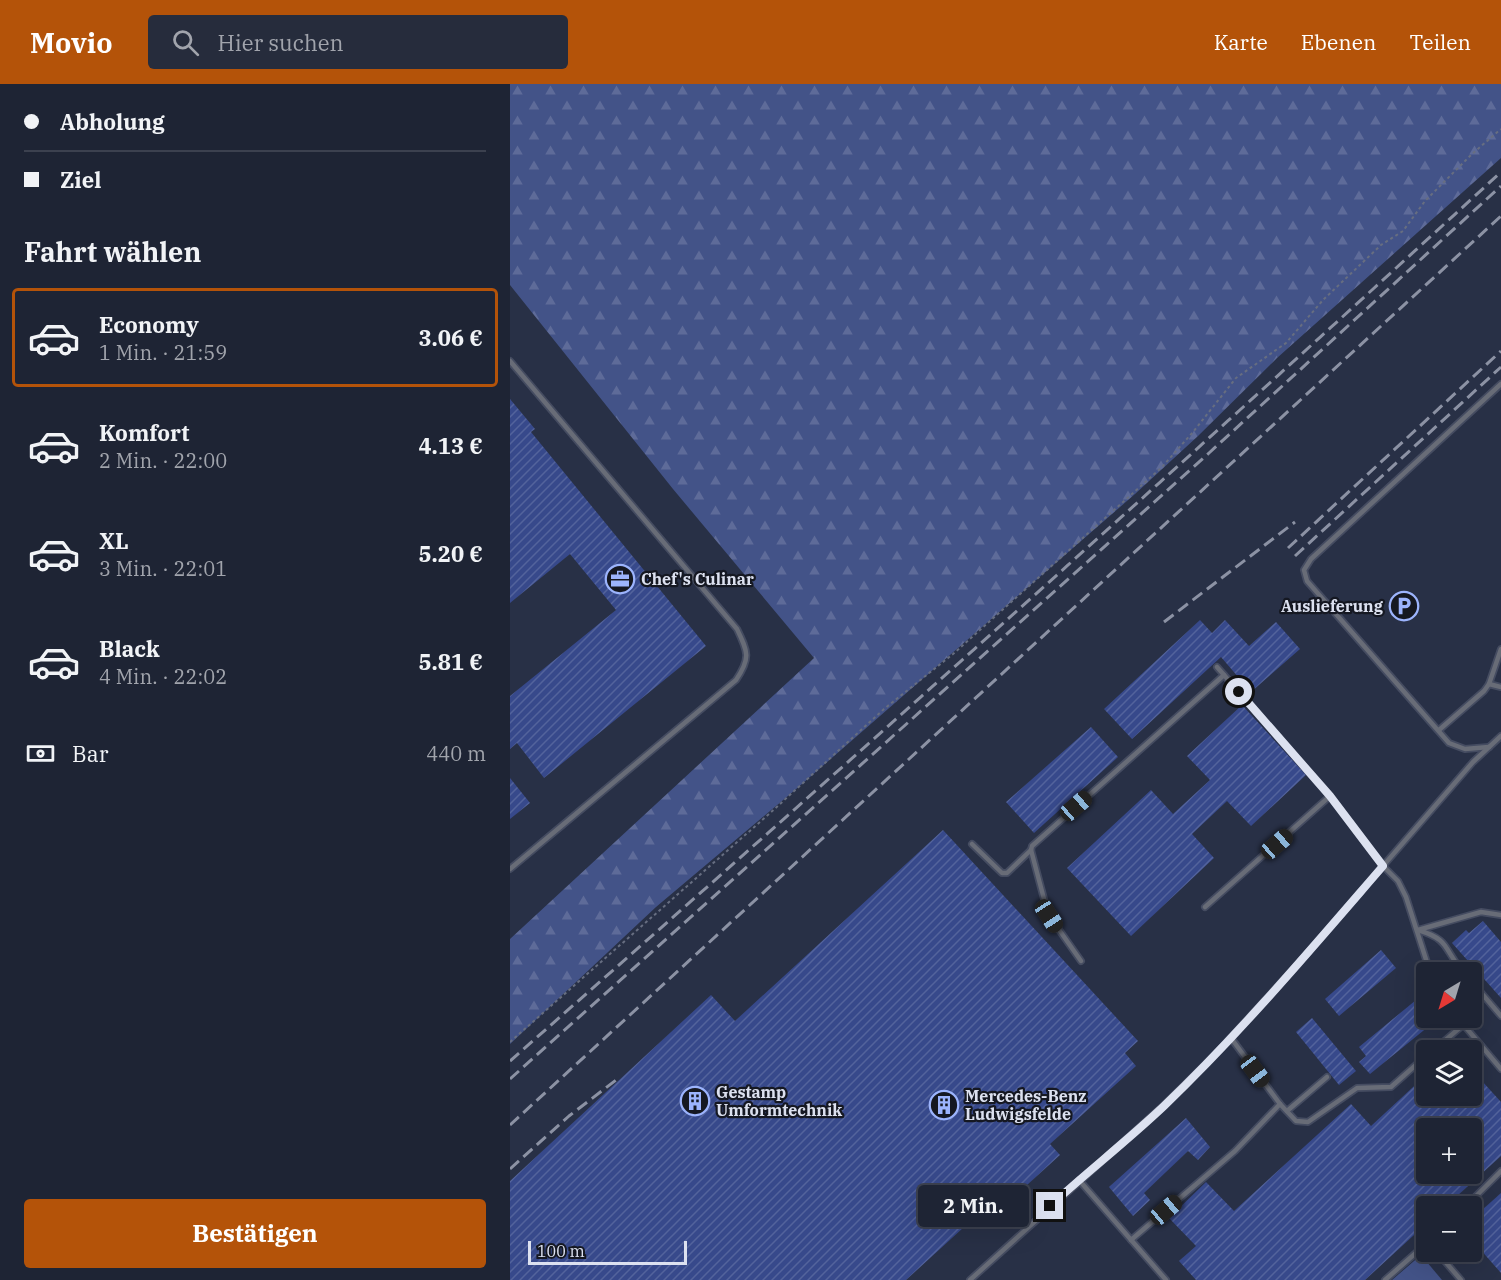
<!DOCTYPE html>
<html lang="de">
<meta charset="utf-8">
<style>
:root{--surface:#1e2434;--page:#262c3c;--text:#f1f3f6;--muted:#a1a4ac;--line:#3c414f;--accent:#b45309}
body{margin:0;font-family:"IBM Plex Serif",serif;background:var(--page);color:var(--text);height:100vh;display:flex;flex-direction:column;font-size:22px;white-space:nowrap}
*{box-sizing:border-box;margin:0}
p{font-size:20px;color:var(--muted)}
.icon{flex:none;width:33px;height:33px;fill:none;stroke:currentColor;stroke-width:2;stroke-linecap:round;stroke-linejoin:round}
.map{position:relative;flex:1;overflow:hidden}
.details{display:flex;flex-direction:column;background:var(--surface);width:510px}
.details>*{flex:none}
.guide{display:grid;align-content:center;height:132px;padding:0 24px;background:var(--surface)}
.needle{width:39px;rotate:218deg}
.fabs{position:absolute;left:906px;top:878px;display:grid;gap:12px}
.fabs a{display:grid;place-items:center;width:66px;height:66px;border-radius:6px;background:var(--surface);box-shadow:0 6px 24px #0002,0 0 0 2px var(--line);font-size:30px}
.scale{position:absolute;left:18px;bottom:15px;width:159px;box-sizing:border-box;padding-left:6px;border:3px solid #dce1f0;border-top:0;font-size:16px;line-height:21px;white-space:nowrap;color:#dce1f0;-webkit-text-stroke:4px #151822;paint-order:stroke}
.end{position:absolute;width:27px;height:27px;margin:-14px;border:8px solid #dce1f0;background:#111;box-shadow:0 0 0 3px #111}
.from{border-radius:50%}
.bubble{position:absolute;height:42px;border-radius:6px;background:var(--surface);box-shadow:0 6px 24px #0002,0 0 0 2px var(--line);font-size:20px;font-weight:800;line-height:42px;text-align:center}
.car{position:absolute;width:18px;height:36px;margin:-18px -9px;border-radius:8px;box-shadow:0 0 4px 2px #0007;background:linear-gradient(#222 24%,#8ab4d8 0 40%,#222 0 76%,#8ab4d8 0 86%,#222 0)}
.guide b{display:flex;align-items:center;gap:21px;height:57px;font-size:22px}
.guide b+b{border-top:2px solid var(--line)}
.guide i{width:15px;height:15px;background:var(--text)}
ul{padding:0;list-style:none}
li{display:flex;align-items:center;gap:18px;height:99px;margin:0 12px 9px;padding:0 12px;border:3px solid transparent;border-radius:6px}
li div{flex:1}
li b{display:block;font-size:22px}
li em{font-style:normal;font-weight:800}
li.current{border-color:var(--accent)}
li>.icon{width:54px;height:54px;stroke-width:1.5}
h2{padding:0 24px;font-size:27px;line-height:72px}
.pay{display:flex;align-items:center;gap:15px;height:66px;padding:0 24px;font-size:22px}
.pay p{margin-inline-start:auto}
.cta{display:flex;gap:12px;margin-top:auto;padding:12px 24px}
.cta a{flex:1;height:69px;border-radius:6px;background:var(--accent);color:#fff;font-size:24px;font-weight:800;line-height:69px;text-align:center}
header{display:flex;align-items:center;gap:36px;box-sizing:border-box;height:84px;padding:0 30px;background:var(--accent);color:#fff}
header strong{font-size:28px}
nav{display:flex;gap:33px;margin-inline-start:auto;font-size:21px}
.search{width:420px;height:54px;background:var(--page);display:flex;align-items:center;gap:15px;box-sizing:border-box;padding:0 21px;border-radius:6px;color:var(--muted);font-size:22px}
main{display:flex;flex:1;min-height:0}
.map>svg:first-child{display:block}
.forest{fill:url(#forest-firs)}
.garden{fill:#435388}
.building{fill:url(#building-hatch);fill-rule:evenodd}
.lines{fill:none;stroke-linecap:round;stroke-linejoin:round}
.service-casing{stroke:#454c61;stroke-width:8}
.path{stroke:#676e81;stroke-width:2;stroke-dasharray:3 3;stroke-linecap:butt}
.service{stroke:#686c77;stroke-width:4.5}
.rail{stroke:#8c92a4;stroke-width:3;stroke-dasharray:12 6;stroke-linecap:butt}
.route{stroke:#dce1f0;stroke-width:8}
.labels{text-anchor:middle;stroke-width:4.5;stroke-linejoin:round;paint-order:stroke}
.poi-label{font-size:16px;font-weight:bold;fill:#dce1f0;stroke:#151822;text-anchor:start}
</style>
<header>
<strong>Movio</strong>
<div class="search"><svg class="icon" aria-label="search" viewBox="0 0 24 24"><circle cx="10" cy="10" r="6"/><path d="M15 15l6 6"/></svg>Hier suchen</div>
<nav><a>Karte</a><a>Ebenen</a><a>Teilen</a></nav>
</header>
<main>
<section class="details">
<div class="guide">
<b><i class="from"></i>Abholung</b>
<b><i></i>Ziel</b>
</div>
<h2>Fahrt wählen</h2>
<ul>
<li class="current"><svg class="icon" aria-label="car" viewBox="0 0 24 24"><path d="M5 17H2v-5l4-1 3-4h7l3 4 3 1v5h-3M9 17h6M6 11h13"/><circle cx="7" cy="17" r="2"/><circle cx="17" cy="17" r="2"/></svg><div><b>Economy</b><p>1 Min. · 21:59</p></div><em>3.06 €</em></li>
<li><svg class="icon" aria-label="car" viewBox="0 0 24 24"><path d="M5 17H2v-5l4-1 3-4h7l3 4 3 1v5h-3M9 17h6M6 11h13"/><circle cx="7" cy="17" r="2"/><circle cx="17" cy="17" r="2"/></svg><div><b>Komfort</b><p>2 Min. · 22:00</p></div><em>4.13 €</em></li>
<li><svg class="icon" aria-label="car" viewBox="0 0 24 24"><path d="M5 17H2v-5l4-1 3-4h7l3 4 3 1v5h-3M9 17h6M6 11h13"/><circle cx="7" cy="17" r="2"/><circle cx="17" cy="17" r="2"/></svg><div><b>XL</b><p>3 Min. · 22:01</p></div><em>5.20 €</em></li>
<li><svg class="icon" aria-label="car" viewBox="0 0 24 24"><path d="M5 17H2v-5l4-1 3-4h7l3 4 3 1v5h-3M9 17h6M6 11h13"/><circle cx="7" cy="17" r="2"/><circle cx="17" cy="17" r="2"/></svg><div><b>Black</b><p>4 Min. · 22:02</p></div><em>5.81 €</em></li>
</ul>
<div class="pay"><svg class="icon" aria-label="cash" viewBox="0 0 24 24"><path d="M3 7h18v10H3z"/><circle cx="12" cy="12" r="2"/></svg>Bar<p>440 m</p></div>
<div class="cta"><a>Bestätigen</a></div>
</section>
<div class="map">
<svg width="991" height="1196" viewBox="0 0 991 1196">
<defs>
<pattern id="forest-firs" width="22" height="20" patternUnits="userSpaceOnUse" patternTransform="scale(1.5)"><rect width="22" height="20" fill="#435388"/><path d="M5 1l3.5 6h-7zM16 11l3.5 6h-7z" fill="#5e6b99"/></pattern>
<pattern id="building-hatch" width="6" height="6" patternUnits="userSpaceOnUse" patternTransform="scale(1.5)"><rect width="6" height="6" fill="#37498b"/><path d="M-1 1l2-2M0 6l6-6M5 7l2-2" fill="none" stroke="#53639c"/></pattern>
</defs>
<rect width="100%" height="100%" fill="#283046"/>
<!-- forest -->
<polygon class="forest" points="0,0 991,0 991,74 767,274 688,352 625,410 285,706 146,823 0,960 0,855 304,574 163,405 0,201"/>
<!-- garden -->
<polygon class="garden" points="911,1171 932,1196 882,1196"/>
<!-- building -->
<g class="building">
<polygon points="0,315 25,345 21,348 196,562 34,694 7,659 0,665 0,612 106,526 60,470 0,519"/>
<polygon points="690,536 702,549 715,536 739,562 766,538 790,565 741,608 711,573 622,655 594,625"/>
<polygon points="732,621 796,691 741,742 717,717 682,750 704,774 621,852 557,784 641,706 663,730 700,696 677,672"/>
<polygon points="581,643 608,673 524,749 496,718"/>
<polygon points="0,694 20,719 0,735"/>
<polygon points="433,746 628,957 615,969 626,982 540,1060 550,1071 496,1120 488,1112 396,1196 0,1196 0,1097 201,911 225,937"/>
<polygon points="973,837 991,858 991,914 942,859 956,846 959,849"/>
<polygon points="871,866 886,884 829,932 815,915"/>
<polygon points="906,916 916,928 916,933 920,933 924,938 860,990 849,978 856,972 849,963"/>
<polygon points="802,934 846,987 829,1001 786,948"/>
<path d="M 962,986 L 991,1018 L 991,1072 L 936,1122 L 916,1122 L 916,1140 L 855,1196 L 686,1196 L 669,1177 L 686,1162 L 659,1134 L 696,1098 L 724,1127 L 841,1020 L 861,1042 L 916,991 L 916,1011 L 962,1011 ZM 916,1044 L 962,1044 L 962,1089 L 916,1089 Z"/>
<polygon points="676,1034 700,1063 688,1076 678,1067 634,1109 640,1116 623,1132 599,1103"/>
<polygon points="991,1109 991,1189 962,1156 962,1135"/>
</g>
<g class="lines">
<!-- service casing -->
<g class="service-casing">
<g id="service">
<path d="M 0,277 L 227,545 C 238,568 241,574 226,596 L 0,785"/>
<polyline points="707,583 820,712 873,782 888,797 896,813 920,888"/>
<polyline points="979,600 991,603"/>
<polyline points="929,646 974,607 979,600 991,565"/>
<polyline points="979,663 955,665 939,659 797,497 794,486 801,475 991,300"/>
<polyline points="462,760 492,789 497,789 521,766"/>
<polyline points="695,823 820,712"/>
<polyline points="908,846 971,828 991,831"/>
<path d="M 908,846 C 941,856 933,865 953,888"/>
<polyline points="571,877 538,830 521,766 522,762 714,591"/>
<polyline points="962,898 991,932"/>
<polyline points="947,933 991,985"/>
<polyline points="721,954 770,1020 786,1037 798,1038 847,1004 881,1003 916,972"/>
<polyline points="924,966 953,941"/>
<polyline points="777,1027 817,993"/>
<polyline points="569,1096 656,1196"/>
<polyline points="956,1122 991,1087"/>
<polyline points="621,1156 725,1067 770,1020"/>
<polyline points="926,1167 951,1196"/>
<polyline points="460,1196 652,1023 706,970 789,879 963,678 991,652"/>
<polyline points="875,1196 916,1160"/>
</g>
</g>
<!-- path -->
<polyline class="path" points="0,958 259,730 374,625 443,570 652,383 683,348 726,294 776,259 813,216 871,161 893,147 915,117 962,70 991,45"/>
<!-- service -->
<use href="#service" class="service"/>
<!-- rail -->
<g class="rail">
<polyline points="778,464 991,267"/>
<polyline points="785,472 991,283"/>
<polyline points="654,538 785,438"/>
<path d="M 0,977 C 333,684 664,388 991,88"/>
<polyline points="0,995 699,369 991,102"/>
<polyline points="0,1041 991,132"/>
<polyline points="0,1085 59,1032 110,993"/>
</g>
</g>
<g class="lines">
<!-- route -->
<path class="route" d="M 540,1122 C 577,1088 617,1057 654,1022 C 732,947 802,864 873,782 L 820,712 L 729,608"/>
</g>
<!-- icons -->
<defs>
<g id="office-ring" transform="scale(1.5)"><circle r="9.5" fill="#151822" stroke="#9cb4fd" stroke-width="1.5"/><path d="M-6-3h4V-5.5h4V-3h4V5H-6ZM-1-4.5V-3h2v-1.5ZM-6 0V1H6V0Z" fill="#9cb4fd"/></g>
<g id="parking-ring" transform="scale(1.5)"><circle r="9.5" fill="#151822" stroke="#9cb4fd" stroke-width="1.5"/><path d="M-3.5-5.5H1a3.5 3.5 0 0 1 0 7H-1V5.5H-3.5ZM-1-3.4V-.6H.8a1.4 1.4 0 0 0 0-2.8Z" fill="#9cb4fd"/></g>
<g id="building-ring" transform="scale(1.5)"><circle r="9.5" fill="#151822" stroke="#9cb4fd" stroke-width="1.5"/><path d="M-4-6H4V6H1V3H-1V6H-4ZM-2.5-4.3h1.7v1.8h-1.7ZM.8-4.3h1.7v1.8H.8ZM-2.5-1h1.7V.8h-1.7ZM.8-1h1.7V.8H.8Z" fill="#9cb4fd"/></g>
</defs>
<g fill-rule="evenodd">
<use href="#office-ring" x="110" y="495"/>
<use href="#parking-ring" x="894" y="522"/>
<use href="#building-ring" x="185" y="1017"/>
<use href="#building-ring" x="434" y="1021"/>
</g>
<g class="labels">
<!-- poi labels -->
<g class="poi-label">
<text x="131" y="501">Chef's Culinar</text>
<text x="873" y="528" text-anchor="end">Auslieferung</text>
<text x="206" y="1014">Gestamp<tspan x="206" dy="18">Umformtechnik</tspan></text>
<text x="455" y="1018">Mercedes-Benz<tspan x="455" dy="18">Ludwigsfelde</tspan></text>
</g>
</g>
</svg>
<div class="fabs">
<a><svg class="needle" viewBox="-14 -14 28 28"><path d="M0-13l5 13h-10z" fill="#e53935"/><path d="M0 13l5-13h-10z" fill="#a1a4ac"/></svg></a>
<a><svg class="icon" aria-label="layers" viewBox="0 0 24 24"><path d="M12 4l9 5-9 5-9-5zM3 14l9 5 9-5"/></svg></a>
<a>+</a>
<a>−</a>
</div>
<div class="scale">100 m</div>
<i class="end from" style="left:729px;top:608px"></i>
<i class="end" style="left:540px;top:1122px"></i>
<div class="bubble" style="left:408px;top:1101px;width:111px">2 Min.</div>
<i class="car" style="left:566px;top:722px;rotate:49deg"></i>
<i class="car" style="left:767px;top:760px;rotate:49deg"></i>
<i class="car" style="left:539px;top:832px;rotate:147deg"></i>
<i class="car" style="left:745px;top:987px;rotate:143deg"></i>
<i class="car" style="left:656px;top:1126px;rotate:50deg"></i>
</div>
</main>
